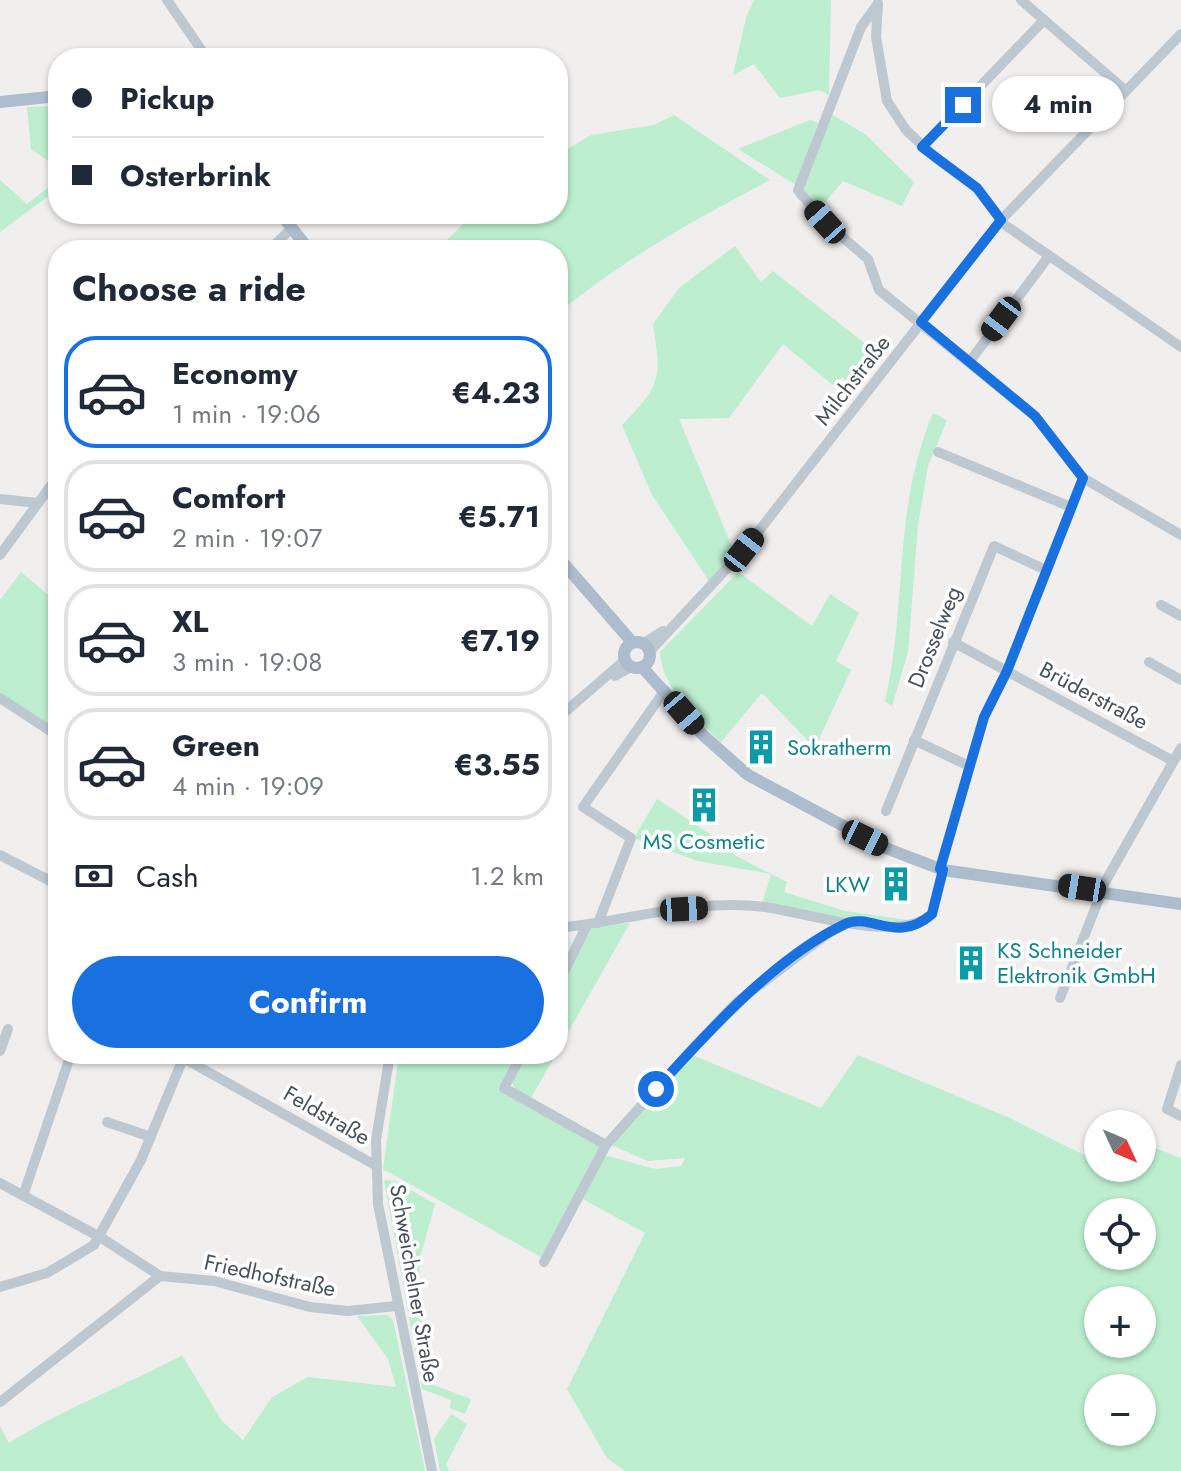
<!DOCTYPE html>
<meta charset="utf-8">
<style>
:root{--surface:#fff;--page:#f2f2f3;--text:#1f2937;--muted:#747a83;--line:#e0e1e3;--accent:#1970df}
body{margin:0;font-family:Jost,sans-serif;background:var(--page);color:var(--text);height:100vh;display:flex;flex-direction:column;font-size:30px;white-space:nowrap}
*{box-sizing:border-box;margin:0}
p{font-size:26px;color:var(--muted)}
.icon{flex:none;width:44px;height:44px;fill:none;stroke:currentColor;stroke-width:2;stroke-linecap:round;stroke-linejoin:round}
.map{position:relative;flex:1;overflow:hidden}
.panel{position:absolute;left:48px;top:240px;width:520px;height:824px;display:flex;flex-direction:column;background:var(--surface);border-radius:32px;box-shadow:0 2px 6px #0004}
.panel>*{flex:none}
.banner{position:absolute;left:48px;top:48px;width:520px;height:176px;border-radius:32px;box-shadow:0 2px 6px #0004;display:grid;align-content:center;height:176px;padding:0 24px;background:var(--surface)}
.needle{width:52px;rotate:134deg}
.controls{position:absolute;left:1084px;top:1110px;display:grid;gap:16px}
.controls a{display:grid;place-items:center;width:72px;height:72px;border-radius:50%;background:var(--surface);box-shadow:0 2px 6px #0004;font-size:40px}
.end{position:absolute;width:36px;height:36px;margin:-18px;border:10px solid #1970df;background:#fff;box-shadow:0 0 0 4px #fff}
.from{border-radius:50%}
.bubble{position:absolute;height:56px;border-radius:28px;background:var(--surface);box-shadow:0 2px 6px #0004;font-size:26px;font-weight:700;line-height:56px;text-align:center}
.car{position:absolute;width:24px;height:48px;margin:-24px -12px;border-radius:10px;box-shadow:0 0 6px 2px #0007;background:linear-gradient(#222 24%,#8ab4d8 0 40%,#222 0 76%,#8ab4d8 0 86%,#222 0)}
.banner b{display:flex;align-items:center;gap:28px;height:76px;font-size:30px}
.banner b+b{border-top:2px solid var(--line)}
.banner i{width:20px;height:20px;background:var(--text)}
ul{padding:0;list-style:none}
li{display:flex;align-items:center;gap:24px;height:112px;margin:0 16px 12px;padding:0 8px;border:4px solid var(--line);border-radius:32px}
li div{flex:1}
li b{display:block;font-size:30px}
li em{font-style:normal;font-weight:700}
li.current{border-color:var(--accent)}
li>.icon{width:72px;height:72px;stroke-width:1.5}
h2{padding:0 24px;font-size:36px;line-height:96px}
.pay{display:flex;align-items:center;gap:20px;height:88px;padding:0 24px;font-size:30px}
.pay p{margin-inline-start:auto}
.button{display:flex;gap:16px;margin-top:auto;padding:16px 24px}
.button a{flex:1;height:92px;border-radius:48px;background:var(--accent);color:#fff;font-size:32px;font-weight:700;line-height:92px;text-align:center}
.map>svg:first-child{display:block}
.green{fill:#bceecf;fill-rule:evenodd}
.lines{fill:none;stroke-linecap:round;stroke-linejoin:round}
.minor{stroke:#bec8d0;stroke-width:10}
.major{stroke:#adbdcd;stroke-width:12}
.route{stroke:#1970df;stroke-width:10}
.labels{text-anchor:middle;stroke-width:7;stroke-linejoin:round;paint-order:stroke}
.street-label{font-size:22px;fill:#46515b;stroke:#fff}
.culture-label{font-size:22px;fill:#0d838f;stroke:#fff;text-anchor:start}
</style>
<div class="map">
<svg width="1181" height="1471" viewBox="0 0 1181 1471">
<rect width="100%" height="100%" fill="#f1eeee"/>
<!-- green -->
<g class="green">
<polygon points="754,0 831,0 829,95 820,90 780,98 754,64 733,75 746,18"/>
<polygon points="58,106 58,168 31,149 27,107"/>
<path d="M 674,115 L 770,180 C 690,222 629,256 558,313 L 558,250 L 437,250 L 473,214 L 558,214 L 558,155 L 591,135 L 654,125 Z"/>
<polygon points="833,115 865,134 914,182 902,206 843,181 819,209 805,191 804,182"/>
<polygon points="810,120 818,123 796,185 738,149"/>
<polygon points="0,180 27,204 58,180 58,189 0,232"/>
<path d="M 735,246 L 761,282 L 773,271 L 882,357 L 857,390 L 842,377 L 834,386 L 783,344 L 729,418 L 679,419 L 735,554 L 709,581 L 652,495 L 622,425 C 661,385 662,379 653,324 L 679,288 Z"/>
<path d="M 933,413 L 947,420 L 928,466 L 918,525 L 908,652 L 892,706 L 885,701 C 908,602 892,511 933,413 Z"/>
<polygon points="21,572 53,599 58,591 58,733 0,694 0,600"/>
<path d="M 738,572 L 812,626 L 830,594 L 859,613 L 836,661 L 851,670 L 815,748 L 762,693 L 721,742 C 696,719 661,686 660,652 Z"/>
<polygon points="657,799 716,838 736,856 787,882 784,892 845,911 916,921 894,926 762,904 771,874 698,861 634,838"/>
<polygon points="630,923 558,1050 558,992 591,928"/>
<polygon points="399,1054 516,1054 498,1089 600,1147 541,1257 383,1169"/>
<polygon points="527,1054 556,1054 530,1100 516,1091 512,1083"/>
<path d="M 692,1055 L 821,1108 L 858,1055 L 1010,1118 L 1098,1162 L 1098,1168 L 1142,1168 L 1142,1143 L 1181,1158 L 1181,1471 L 625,1471 L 607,1458 L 567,1389 L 645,1233 L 581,1198 L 604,1155 L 655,1169 L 681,1166 L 685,1158 L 648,1161 L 611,1145 ZM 1098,1212 L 1142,1212 L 1142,1256 L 1098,1256 ZM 1098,1300 L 1142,1300 L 1142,1344 L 1098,1344 ZM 1098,1388 L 1142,1388 L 1142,1432 L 1098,1432 Z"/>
<polygon points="384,1180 395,1181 435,1204 419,1261 425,1382 471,1399 465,1414 450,1408 451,1400 422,1389"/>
<path d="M 388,1315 L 393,1320 L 425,1471 L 0,1471 L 0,1426 L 9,1443 C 64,1408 125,1386 182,1355 L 222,1421 L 243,1440 L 272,1397 L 308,1377 L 396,1387 L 388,1359 L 357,1316 Z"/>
<polygon points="451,1414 467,1424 446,1464 449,1471 440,1471 434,1439"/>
</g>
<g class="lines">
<!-- minor -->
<g class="minor">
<polyline points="167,0 207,58"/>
<polyline points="1021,0 1126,91"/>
<polyline points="878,3 876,37 887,101 906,130 937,159 977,188 1005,225 1181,347"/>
<polyline points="877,5 861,27 798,190 801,194 825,222 868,259 879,290 1035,416 1083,478 1181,535"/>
<polyline points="922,147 1044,20"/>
<polyline points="269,250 292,228"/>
<polyline points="970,361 1049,256"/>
<polyline points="938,452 1071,507"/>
<polyline points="0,499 38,503"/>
<polyline points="0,555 58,476"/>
<polyline points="1161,605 1181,616"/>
<polyline points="953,642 1173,761"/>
<polyline points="644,643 663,631"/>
<polyline points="650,651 744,550 1001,220 1181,34"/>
<polyline points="1149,662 1181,680"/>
<polyline points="615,676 631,667"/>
<polyline points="0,698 58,736"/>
<polyline points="558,718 625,660"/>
<polyline points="914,740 969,766"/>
<polyline points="886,811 994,546 1046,570"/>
<polyline points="0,855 58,885"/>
<polyline points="940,869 984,717 1007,671 1083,478"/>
<polyline points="1100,891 1181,748"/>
<polyline points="598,923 631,838 583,807 665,690"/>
<path d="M 558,928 C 626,921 696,898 765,907 C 808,913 899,944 932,914 L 943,870"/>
<polyline points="558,984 587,925"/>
<polyline points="1060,998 1102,891"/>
<polyline points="0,1051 8,1029"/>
<polyline points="176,1054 375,1165"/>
<polyline points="390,1054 376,1140 378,1204 432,1471"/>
<polyline points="522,1054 504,1088 606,1145"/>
<polyline points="1181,1065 1167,1109 1181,1116"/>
<polyline points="107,1122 151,1137"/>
<polyline points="0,1183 100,1237 160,1276 214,1281 310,1307 348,1311 396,1306"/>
<polyline points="23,1196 71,1054"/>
<polyline points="544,1262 606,1145 693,1048 737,1002 827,934 849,922"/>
<polyline points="0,1287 47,1273 94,1245 141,1160 185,1054"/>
<polyline points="0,1402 160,1276"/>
</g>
<!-- major -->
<g class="major">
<polyline points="0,102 58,96"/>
<polyline points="281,214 309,250"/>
<polyline points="558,557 632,642"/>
<circle cx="637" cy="655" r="13"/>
<polyline points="642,667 704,736 748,775 883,847 943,870 1181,904"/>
</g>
</g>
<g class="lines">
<!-- route -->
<path class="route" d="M 656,1089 C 708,1032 774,958 845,924 C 871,912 897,945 932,914 L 943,870 L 940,869 L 984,717 L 1007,671 L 1083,478 L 1035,416 L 921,322 L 1001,220 L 977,188 L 922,147 L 963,105"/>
</g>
<!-- icons -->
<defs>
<g id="building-bare" transform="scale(2.76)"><path d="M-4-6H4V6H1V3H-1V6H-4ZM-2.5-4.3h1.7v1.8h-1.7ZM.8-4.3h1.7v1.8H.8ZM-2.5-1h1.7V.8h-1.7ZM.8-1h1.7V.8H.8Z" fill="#0f9aa8" stroke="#fff" stroke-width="2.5" paint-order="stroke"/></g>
</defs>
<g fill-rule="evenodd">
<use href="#building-bare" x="761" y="747"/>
<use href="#building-bare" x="704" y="805"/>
<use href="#building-bare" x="896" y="884"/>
<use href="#building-bare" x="971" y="963"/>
</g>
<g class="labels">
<!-- street labels -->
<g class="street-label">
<text transform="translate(852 380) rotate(-52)" y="8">Milchstraße</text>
<text transform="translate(934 637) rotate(-68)" y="8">Drosselweg</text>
<text transform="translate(1094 695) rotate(28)" y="8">Brüderstraße</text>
<text transform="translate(327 1115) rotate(30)" y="8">Feldstraße</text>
<text transform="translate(270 1275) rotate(12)" y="8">Friedhofstraße</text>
<text transform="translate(415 1283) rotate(80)" y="8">Schweichelner Straße</text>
</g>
<!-- culture labels -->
<g class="culture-label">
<text x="787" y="755">Sokratherm</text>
<text x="704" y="849" text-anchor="middle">MS Cosmetic</text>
<text x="870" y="892" text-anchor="end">LKW</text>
<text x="997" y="958">KS Schneider<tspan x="997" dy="25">Elektronik GmbH</tspan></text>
</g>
</g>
</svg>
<div class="controls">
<a><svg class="needle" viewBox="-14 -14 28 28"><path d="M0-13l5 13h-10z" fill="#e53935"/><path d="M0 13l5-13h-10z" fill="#747a83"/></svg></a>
<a><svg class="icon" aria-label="locate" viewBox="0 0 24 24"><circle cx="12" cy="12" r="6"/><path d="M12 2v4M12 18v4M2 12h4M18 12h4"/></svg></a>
<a>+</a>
<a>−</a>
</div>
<i class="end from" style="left:656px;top:1089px"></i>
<i class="end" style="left:963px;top:105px"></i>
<div class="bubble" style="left:992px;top:76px;width:132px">4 min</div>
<i class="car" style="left:825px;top:222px;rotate:318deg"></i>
<i class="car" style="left:1001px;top:319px;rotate:217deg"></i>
<i class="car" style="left:744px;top:550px;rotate:38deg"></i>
<i class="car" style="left:684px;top:713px;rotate:139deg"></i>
<i class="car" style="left:865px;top:838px;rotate:116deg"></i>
<i class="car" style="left:1082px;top:888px;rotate:279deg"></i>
<i class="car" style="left:684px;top:909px;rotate:87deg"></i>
<div class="banner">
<b><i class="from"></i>Pickup</b>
<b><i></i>Osterbrink</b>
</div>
<section class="panel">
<h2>Choose a ride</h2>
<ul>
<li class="current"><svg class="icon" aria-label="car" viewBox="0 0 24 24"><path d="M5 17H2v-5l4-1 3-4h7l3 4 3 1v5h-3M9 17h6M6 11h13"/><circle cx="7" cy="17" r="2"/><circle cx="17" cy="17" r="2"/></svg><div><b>Economy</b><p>1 min · 19:06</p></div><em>€4.23</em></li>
<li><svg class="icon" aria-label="car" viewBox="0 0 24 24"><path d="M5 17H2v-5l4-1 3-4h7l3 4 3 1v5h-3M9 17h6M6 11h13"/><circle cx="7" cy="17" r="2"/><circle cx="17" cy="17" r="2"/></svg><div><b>Comfort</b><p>2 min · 19:07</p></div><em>€5.71</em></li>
<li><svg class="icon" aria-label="car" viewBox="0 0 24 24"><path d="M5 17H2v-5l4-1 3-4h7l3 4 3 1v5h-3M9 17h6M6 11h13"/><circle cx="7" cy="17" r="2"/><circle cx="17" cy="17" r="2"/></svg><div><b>XL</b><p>3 min · 19:08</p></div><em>€7.19</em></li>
<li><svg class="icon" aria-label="car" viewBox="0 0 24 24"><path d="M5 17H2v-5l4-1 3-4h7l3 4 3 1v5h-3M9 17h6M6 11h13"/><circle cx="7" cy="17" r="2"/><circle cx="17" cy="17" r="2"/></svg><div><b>Green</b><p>4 min · 19:09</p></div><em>€3.55</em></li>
</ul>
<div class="pay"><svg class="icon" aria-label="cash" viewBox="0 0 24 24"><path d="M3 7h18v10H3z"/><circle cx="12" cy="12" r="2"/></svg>Cash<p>1.2 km</p></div>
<div class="button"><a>Confirm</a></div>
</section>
</div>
